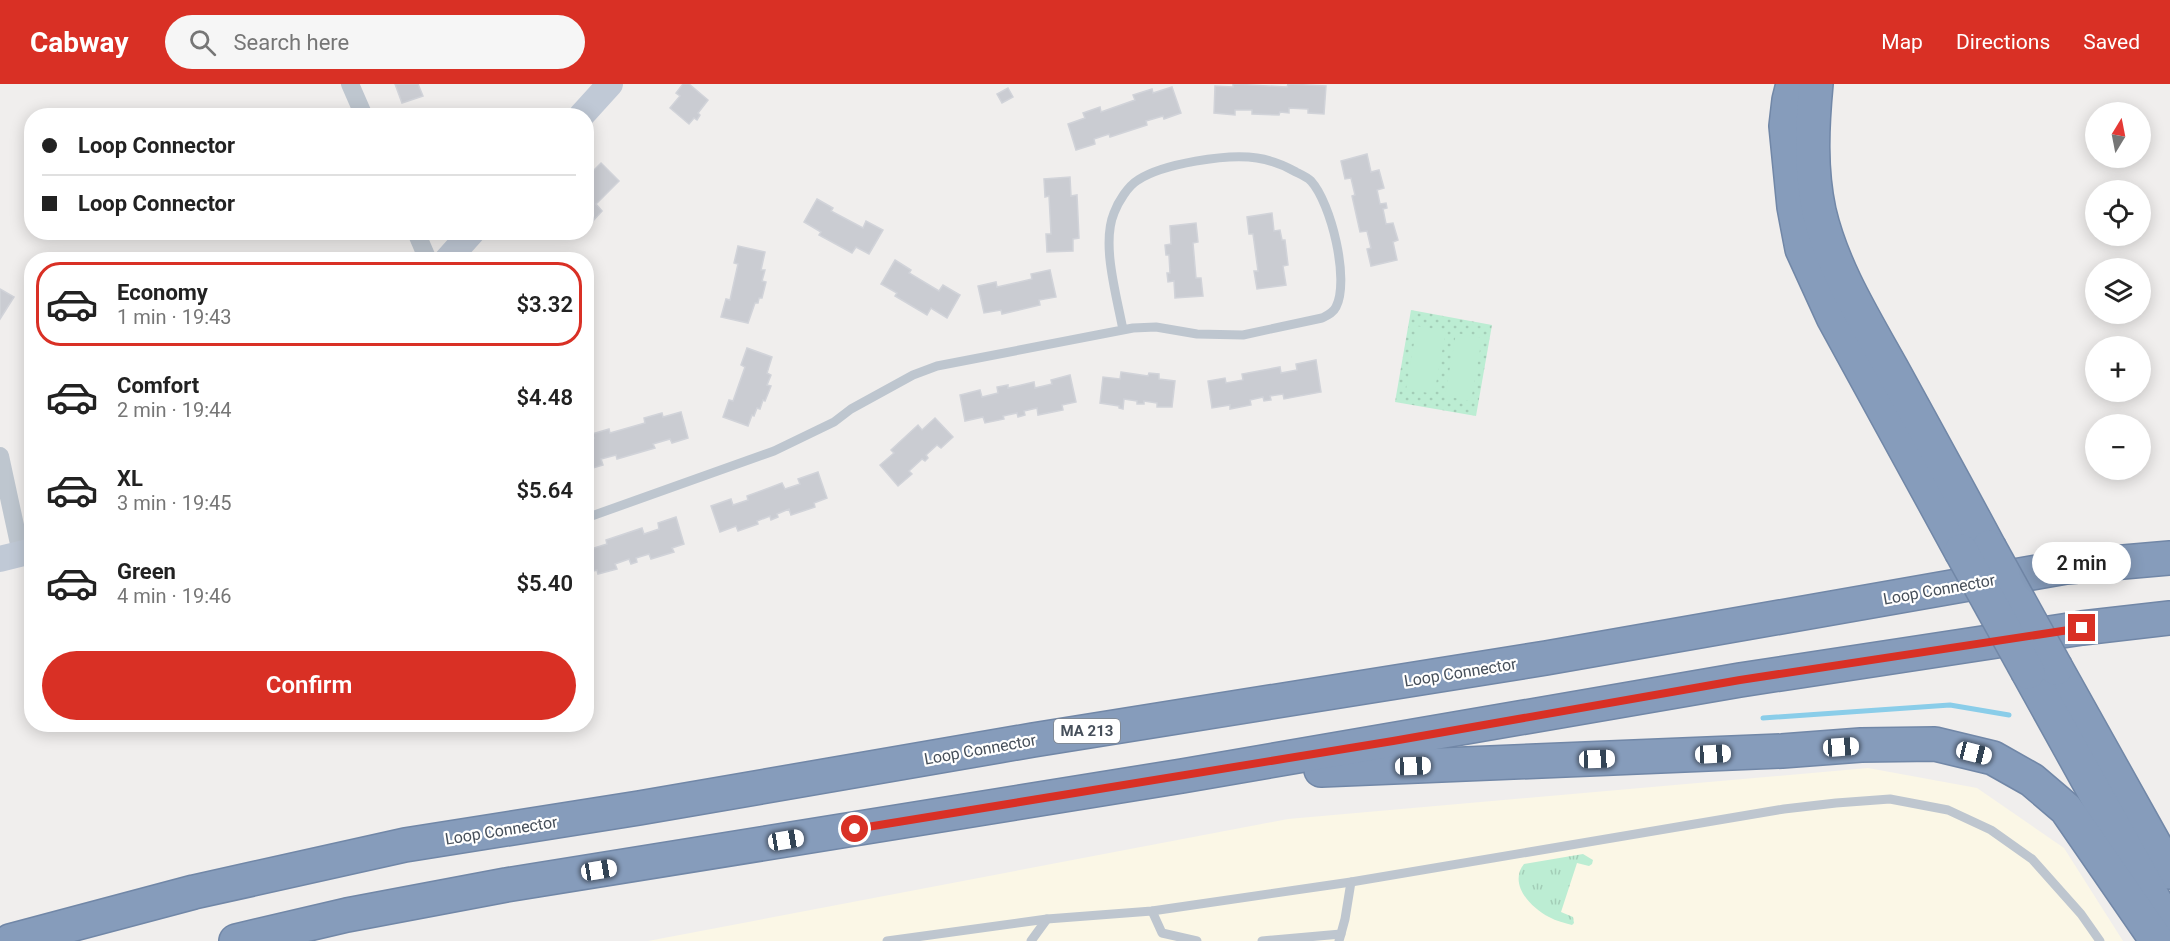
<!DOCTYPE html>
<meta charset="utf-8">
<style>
:root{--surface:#fff;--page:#f6f6f6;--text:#222;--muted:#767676;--line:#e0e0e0;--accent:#d93025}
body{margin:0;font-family:Roboto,sans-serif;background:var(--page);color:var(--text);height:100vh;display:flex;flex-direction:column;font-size:22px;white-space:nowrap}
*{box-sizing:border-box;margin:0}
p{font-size:20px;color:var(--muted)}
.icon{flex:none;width:33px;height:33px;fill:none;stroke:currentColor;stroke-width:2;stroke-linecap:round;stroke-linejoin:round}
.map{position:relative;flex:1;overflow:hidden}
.panel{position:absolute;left:24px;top:168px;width:570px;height:480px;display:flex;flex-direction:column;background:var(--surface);border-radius:24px;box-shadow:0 3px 15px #0003}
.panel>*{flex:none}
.top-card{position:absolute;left:24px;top:24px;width:570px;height:132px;border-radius:24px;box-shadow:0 3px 15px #0003;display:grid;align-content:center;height:132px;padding:0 18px;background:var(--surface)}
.needle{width:39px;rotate:10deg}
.controls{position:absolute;left:2085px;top:18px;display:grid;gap:12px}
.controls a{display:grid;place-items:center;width:66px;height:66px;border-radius:50%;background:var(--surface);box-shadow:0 3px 15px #0003;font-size:30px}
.end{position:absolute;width:27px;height:27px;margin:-14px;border:8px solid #d93025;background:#fff;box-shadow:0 0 0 3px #fff}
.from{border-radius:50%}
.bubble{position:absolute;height:42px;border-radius:21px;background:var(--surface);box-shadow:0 3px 15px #0003;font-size:20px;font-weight:600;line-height:42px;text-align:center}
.car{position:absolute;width:18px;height:36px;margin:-18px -9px;border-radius:8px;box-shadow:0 0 4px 2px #0007;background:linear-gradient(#fff 24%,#345 0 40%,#fff 0 76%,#345 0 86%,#fff 0)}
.top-card b{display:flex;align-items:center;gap:21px;height:57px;font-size:22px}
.top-card b+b{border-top:2px solid var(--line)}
.top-card i{width:15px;height:15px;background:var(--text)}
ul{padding:10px 0 0;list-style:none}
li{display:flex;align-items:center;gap:18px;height:84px;margin:0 12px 9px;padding:0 6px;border:3px solid transparent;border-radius:24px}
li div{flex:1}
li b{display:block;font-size:22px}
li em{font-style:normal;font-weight:600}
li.active{border-color:var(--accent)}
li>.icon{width:54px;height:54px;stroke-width:1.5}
.cta{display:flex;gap:12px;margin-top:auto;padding:12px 18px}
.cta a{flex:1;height:69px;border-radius:36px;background:var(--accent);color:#fff;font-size:24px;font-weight:600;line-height:69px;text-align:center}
header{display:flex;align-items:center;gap:36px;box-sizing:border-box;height:84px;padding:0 30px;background:var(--accent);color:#fff}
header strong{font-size:28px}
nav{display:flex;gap:33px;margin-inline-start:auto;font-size:21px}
.search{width:420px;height:54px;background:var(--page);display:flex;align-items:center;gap:15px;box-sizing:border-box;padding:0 21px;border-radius:33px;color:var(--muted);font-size:22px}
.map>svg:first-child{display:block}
.commercial{fill:#fbf7e6}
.grass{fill:url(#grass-tufts)}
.park{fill:url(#park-dots)}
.pitch{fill:#bcedd3}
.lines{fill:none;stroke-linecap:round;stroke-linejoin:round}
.stream{stroke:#8acde9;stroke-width:5}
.building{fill:#caccd2;stroke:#d1d3d9;stroke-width:1.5}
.highway-casing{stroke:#7187a7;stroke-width:36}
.lane{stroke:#bec6cf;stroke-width:9}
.street{stroke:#bec6cf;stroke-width:18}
.secondary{stroke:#c0c9d6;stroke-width:26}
.highway{stroke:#869cbb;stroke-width:33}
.highway-bridge-casing{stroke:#7187a7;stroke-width:36;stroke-linecap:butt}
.highway-bridge{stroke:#869cbb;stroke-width:33}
.route{stroke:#d93025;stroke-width:8}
.labels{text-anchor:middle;stroke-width:4.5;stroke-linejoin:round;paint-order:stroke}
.shield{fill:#fff;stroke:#7e848c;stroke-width:1.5}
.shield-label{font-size:15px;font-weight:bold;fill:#464f5a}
.street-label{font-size:16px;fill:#464f5a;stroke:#fff}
</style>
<header>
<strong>Cabway</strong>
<div class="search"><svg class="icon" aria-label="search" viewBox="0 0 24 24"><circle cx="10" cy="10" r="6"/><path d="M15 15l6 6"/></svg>Search here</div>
<nav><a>Map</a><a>Directions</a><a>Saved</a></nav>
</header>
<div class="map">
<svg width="2170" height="857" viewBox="0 0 2170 857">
<defs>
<pattern id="grass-tufts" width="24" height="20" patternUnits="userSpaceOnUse" patternTransform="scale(1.5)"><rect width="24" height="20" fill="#bcedd3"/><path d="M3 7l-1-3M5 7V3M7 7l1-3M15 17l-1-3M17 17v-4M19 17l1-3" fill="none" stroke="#a3cdb7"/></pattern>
<pattern id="park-dots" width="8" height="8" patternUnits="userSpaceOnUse" patternTransform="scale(1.5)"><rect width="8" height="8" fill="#bcedd3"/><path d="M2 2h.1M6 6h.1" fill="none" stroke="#a3cdb7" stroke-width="1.8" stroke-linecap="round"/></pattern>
</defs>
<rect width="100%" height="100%" fill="#f0eeed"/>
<!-- commercial -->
<polygon class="commercial" points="1868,684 1977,704 2064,764 2123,857 648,857 1288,735"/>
<!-- grass -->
<path class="grass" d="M 1583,770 L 1593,776 L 1592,780 L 1589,782 L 1577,779 L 1561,828 L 1573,833 L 1574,839 L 1572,841 C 1565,839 1556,837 1549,833 C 1531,824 1508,800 1524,780 Z"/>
<!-- park -->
<polygon class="park" points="1411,226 1492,241 1476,332 1395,318"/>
<!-- pitch -->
<g class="pitch">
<polygon points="1417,242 1446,247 1434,310 1406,305"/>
<polygon points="1456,249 1482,254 1471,317 1445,312"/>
</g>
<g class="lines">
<!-- stream -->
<polyline class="stream" points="1763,634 1950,621 2009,631"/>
</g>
<!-- building -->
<g class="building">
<polygon points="395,0 418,0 423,12 402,19"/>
<polygon points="683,0 689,0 708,16 698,29 700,31 697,36 694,34 689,40 670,24 680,12 676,9"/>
<polygon points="1233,0 1287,3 1288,0 1326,2 1324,30 1308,29 1308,25 1289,24 1289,29 1280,28 1279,31 1252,30 1252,26 1235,26 1235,31 1214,29 1215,2 1233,3"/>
<polygon points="1172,3 1181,29 1164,35 1163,32 1146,37 1147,41 1110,53 1109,50 1094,55 1095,60 1076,66 1068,40 1085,34 1083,29 1100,23 1101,28 1135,16 1133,11 1152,5 1153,9"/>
<polygon points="1008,4 1013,13 1002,19 997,10"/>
<polygon points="297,26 299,32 283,32"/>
<polygon points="1367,70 1371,88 1379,86 1384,104 1377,106 1380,120 1386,119 1387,124 1383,125 1386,140 1393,139 1398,156 1393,158 1397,176 1371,182 1367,165 1371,164 1367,147 1360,148 1352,112 1355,111 1351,94 1345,95 1341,77"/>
<polygon points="601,79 619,97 596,120 602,127 593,137 586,130 586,94"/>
<polygon points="1070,93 1071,112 1077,111 1079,154 1073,155 1073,167 1047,168 1046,150 1051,150 1049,112 1045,113 1044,95"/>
<polygon points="817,115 833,124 831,127 863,144 866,137 883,146 869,170 856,163 852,169 819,151 821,148 804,138"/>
<polygon points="1272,129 1274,147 1280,146 1282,156 1285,156 1288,181 1283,182 1286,201 1257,205 1254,187 1258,187 1253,150 1249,150 1247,133"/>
<polygon points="1196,139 1198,158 1193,159 1196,194 1201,194 1203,212 1175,214 1174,197 1168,198 1167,189 1170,189 1169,171 1166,171 1165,161 1171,160 1170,142"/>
<polygon points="738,162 765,168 761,186 765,186 762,197 766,198 762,214 759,214 758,219 755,219 748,239 721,233 726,215 730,216 738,180 734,179"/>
<polygon points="895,176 911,186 909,189 939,207 943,201 960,211 947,234 931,224 927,231 895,212 897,209 881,200"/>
<polygon points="1050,186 1056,213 1039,216 1040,221 1002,230 1001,226 984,229 978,202 996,198 997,203 1032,195 1031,190"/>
<polygon points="0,205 14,213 0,235"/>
<polygon points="747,264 772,273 767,289 771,291 767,301 771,302 765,317 763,316 760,325 757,324 754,332 752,331 748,342 723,333 729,316 733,317 745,283 741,281"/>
<polygon points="1316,276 1321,308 1284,315 1283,310 1270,312 1271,316 1264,317 1263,313 1250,316 1251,321 1230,325 1230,321 1212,324 1208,297 1225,294 1226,299 1243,296 1242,290 1280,283 1281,289 1297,286 1296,280"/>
<polygon points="1121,288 1148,292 1149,289 1159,290 1159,295 1175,297 1172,323 1157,323 1157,319 1144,317 1144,320 1137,320 1137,317 1124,315 1123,325 1119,324 1119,322 1100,319 1103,293 1120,295"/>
<polygon points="1070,291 1076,318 1062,321 1063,326 1038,331 1037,324 1024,327 1025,331 1018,333 1017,329 1003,332 1004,335 985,339 983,333 965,337 960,311 980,306 982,313 998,309 997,303 1008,301 1008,304 1034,298 1035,304 1052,300 1051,296"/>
<polygon points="681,328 688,354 672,359 670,355 653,360 655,364 617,375 616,371 601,375 603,381 586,386 586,356 594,354 592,350 609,345 610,349 645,339 644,334 662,329 663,333"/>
<polygon points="935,334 953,353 941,364 937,361 926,371 928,374 925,377 922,375 909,387 912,390 898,402 880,381 894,369 891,366 918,341 922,346"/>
<polygon points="818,388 827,414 814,419 815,423 791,431 789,425 777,430 778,433 771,436 770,432 757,437 758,440 738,447 736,442 720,448 711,422 731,415 733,421 748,416 747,412 782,399 785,405 800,400 798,395"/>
<polygon points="676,433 684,460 672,464 674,468 651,475 649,470 636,474 637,478 631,480 629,475 615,480 617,485 598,490 597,486 586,489 586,460 590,460 591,465 607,460 606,456 642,444 644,450 659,445 658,439"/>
</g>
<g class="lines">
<!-- highway casing -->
<g class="highway-casing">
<g id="highway">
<polyline points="1793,0 1789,16 1786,42 1794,123 1802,165 1833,233 1961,467"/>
<path d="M 1816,0 C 1812,42 1810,85 1819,127 C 1832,183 1863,233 1891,283 C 1924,343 1957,403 1989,463"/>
<polyline points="2056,584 2170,788"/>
<polyline points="2028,588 2167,839"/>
<polyline points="1321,686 1782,667 1861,661 1935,660 1993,674 2032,696 2066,725 2157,857"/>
<polyline points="10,857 194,808 405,761 639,724 1033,656 1546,574 2066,483 2170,474"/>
<polyline points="236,857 347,831 506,801 1182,692 1740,596 2082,544 2170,534"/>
</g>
</g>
<!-- lane -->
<g class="lane">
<path d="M 586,434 L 774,367 L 834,338 L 851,325 L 913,291 L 937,282 L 1133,244 L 1156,243 L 1197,250 L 1243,251 L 1322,234 C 1328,231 1333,229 1336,223 C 1350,196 1331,119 1311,97 C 1307,93 1300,90 1296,88 C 1284,81 1270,76 1257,74 C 1228,69 1162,80 1138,96 C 1128,102 1118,118 1114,129 C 1101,160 1117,213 1123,246"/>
<polyline points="1152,827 1162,849 1197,857"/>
<polyline points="887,857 1047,835 1152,827 1351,798 1784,725 1836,719 1890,715 1948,726 1991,746 2032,775 2081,830 2100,857"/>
<polyline points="1031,857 1047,835"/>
<polyline points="1262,857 1341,850"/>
<polyline points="1339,857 1345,835 1351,798"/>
</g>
<!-- street -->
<g class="street">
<polyline points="350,0 364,32"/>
<polyline points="416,148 428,176"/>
<polyline points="0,372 21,469"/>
</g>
<!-- secondary -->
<g class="secondary">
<polyline points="581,32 610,0"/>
<polyline points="447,176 472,148"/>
<polyline points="0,475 32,467"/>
</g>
<!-- highway -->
<use href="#highway" class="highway"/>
<!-- highway-bridge casing -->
<g class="highway-bridge-casing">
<g id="highway-bridge">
<polyline points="1989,463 2056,584"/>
<polyline points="1961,467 2028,588"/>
</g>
</g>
<!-- highway-bridge -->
<use href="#highway-bridge" class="highway-bridge"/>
</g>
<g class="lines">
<!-- route -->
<polyline class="route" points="855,745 1393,657 1740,596 2082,544"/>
</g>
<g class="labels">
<!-- shield labels -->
<rect class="shield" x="1054" y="635" width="66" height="24" rx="4.5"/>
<g class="shield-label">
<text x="1087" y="652">MA 213</text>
</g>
<!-- street labels -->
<g class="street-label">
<text transform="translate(1939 505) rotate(-10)" y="6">Loop Connector</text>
<text transform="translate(1460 588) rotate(-9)" y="6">Loop Connector</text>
<text transform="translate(980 665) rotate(-10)" y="6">Loop Connector</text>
<text transform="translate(501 746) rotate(-9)" y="6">Loop Connector</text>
</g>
</g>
</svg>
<div class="controls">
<a><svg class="needle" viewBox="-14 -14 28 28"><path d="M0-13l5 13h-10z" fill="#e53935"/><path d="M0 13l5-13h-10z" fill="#767676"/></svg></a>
<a><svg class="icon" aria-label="locate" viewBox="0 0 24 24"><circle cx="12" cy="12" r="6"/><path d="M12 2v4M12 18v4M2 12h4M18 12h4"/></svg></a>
<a><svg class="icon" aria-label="layers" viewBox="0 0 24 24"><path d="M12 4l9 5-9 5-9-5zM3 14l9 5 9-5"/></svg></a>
<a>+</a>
<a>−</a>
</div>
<i class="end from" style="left:855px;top:745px"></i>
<i class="end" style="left:2082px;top:544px"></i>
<div class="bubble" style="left:2032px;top:458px;width:99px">2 min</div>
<i class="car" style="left:1841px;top:663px;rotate:86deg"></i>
<i class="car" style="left:1974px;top:669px;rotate:104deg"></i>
<i class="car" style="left:1713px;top:670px;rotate:87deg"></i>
<i class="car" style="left:1597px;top:675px;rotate:88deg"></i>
<i class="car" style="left:1413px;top:682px;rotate:88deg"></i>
<i class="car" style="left:786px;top:756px;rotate:81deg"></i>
<i class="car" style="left:599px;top:786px;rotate:81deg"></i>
<div class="top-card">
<b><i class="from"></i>Loop Connector</b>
<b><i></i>Loop Connector</b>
</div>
<section class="panel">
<ul>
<li class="active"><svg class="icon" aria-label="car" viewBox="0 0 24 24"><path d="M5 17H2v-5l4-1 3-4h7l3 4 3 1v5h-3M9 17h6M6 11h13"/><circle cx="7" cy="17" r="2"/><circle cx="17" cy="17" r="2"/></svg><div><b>Economy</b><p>1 min · 19:43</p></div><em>$3.32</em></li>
<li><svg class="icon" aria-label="car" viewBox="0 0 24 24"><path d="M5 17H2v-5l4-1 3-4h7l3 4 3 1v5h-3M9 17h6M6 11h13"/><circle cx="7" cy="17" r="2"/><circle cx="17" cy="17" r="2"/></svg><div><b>Comfort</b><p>2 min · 19:44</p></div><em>$4.48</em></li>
<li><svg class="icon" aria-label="car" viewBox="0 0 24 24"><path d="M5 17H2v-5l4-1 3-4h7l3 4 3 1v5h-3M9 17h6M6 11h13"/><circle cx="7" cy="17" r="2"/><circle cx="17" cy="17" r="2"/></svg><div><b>XL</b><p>3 min · 19:45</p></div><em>$5.64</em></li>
<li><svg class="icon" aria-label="car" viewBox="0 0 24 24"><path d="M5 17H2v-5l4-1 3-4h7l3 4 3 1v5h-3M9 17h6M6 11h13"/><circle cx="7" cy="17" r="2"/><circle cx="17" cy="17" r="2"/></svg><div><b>Green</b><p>4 min · 19:46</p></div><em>$5.40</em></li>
</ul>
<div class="cta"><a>Confirm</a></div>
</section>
</div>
